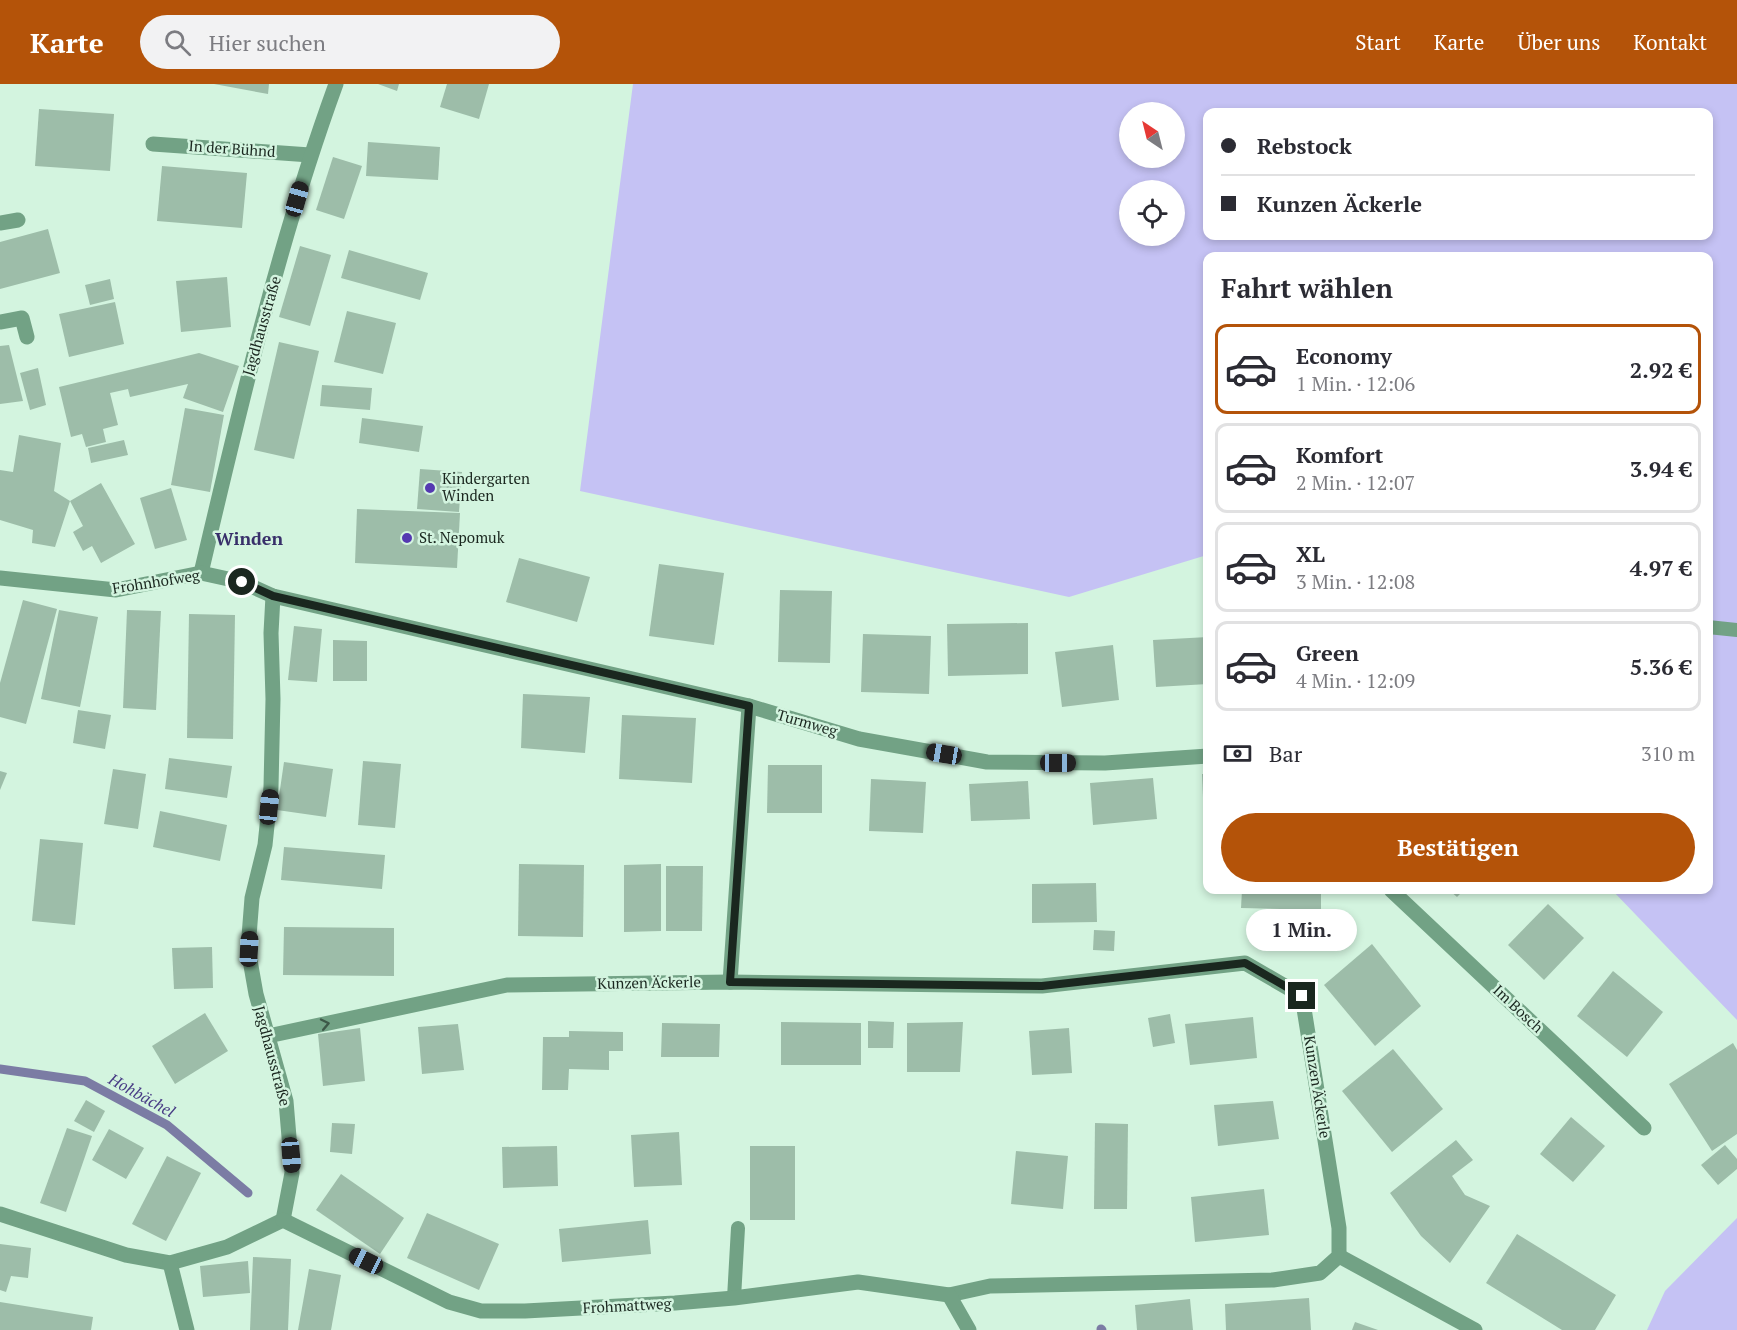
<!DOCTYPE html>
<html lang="de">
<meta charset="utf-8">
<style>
:root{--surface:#fff;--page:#f2f2f3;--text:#2b2b33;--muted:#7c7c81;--line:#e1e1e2;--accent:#b45309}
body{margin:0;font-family:"PT Serif",serif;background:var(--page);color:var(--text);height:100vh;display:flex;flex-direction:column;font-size:22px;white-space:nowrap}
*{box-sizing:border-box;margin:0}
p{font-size:20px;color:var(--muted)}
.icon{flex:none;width:33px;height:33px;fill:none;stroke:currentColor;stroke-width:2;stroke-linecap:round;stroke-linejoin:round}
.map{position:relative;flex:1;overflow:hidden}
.panel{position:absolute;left:1203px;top:168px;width:510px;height:642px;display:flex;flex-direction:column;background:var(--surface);border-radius:12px;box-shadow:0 3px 9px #0003}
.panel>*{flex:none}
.banner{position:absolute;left:1203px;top:24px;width:510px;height:132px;border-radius:12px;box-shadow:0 3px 9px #0003;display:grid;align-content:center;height:132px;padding:0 18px;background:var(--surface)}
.needle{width:39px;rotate:325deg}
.controls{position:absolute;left:1119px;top:18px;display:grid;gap:12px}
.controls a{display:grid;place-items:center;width:66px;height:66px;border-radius:50%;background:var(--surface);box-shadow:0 3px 9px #0003;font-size:30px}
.end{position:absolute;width:27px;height:27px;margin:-14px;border:8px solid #1a271f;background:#fff;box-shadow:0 0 0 3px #fff}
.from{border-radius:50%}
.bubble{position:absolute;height:42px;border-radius:21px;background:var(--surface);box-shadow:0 3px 9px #0003;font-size:20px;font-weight:600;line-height:42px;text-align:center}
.car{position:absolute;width:18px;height:36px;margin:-18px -9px;border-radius:8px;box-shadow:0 0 4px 2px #0007;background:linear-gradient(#222 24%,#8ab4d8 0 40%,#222 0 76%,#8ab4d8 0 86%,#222 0)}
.banner b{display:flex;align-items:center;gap:21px;height:57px;font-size:22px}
.banner b+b{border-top:2px solid var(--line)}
.banner i{width:15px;height:15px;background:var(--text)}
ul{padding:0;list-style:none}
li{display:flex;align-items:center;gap:18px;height:90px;margin:0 12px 9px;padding:0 6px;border:3px solid var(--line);border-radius:12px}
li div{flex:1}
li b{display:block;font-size:22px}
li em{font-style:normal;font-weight:600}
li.current{border-color:var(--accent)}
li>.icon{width:54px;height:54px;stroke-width:1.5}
h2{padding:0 18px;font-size:27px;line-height:72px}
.pay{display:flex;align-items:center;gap:15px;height:66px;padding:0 18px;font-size:22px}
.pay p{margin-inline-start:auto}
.cta{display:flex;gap:12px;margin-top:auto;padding:12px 18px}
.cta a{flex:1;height:69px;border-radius:36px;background:var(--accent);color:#fff;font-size:24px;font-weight:600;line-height:69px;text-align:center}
header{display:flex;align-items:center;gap:36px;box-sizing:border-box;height:84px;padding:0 30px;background:var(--accent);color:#fff}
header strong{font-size:28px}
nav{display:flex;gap:33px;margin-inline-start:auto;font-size:21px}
.search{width:420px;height:54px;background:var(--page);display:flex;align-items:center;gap:15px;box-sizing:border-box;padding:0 21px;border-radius:33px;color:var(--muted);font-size:22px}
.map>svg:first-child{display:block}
.green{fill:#c5c2f4;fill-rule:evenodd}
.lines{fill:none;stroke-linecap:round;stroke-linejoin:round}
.stream{stroke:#7b7ca4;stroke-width:9}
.building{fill:#9dbda9}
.lane{stroke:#72a285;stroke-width:14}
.street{stroke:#72a285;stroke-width:15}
.oneway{stroke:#3d5848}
.route{stroke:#1a271f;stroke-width:8}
.poi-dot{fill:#5539b1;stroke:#d3f4df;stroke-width:2}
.labels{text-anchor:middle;stroke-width:5;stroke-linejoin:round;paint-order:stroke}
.street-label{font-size:15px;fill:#1a271f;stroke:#d3f4df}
.poi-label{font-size:15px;fill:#1a271f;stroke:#d3f4df;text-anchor:start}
.water-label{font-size:16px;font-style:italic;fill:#483c85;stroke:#d3f4df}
.quarter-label{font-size:18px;font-weight:bold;fill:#382f6a;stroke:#d3f4df}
</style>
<header>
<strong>Karte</strong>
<div class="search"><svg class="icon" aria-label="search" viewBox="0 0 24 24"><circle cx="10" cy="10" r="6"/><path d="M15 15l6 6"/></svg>Hier suchen</div>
<nav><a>Start</a><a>Karte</a><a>Über uns</a><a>Kontakt</a></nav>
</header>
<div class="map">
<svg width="1737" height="1246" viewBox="0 0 1737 1246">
<rect width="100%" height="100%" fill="#d3f4df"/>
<!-- green -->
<g class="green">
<path d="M 633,0 L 1737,0 L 1737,936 L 1612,806 L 1708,806 L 1708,172 L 1208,172 L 1207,471 L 1069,513 L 580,407 ZM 1130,28 L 1174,28 L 1174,74 L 1130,74 ZM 1208,28 L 1708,28 L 1708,152 L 1208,152 ZM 1130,106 L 1174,106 L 1174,152 L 1130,152 Z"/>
<polygon points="1737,1134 1737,1246 1647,1246 1665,1207"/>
</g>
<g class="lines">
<!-- stream -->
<g class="stream">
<polyline points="0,985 85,997 167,1041 248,1109"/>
<polyline points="1101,1245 1102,1246"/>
</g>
</g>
<!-- building -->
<g class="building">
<polygon points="214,0 269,0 268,10"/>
<polygon points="378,0 399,0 397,7"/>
<polygon points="447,0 489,0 479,35 440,23"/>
<polygon points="39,25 114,30 110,87 35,82"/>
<polygon points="368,58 440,63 438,96 366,92"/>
<polygon points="333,73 362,82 344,135 316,126"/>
<polygon points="162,82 247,89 242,144 157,137"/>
<polygon points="48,145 60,189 0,205 0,158"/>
<polygon points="300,162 331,171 310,242 279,233"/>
<polygon points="349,166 428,189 420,216 341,194"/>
<polygon points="227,193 231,243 181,248 176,197"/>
<polygon points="110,195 114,215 90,221 85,201"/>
<polygon points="115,218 124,260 69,273 59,230"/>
<polygon points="347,227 396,239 383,290 334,278"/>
<polygon points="279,258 319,267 294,375 254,366"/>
<polygon points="9,261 23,317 0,320 0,262"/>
<polygon points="199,269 239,282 223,328 183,314 188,300 130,313 128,305 110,309 118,341 103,345 106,358 86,363 82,350 71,353 59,303"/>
<polygon points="38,284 46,321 30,326 20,289"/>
<polygon points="322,301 372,304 370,326 320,322"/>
<polygon points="185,324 224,331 210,408 171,401"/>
<polygon points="362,334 423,342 419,368 359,359"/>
<polygon points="19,351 61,359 54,407 70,417 55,463 32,459 33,446 0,436 0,386 13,388"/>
<polygon points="124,356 128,371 91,379 88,364"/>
<polygon points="420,385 462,388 459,428 417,425"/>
<polygon points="101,399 135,460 101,479 92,462 83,467 73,448 83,442 70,417"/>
<polygon points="171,404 187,456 155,465 140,414"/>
<polygon points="357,425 460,429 457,484 355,479"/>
<polygon points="519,474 590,493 577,538 506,518"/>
<polygon points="659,480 724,489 714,561 649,552"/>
<polygon points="780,506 832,507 830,579 778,578"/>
<polygon points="23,516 57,525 26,640 0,633 0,599"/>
<polygon points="59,526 98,533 80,623 41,615"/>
<polygon points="127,526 161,527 156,626 123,624"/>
<polygon points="189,530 235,531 233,655 187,654"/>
<polygon points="1028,539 1028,590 948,592 947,540"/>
<polygon points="294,542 322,545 317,598 288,596"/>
<polygon points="863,550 931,552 929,610 861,608"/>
<polygon points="1208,553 1208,600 1156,603 1153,556"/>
<polygon points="333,556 367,557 367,597 333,597"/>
<polygon points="1113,561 1119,616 1062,623 1055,568"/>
<polygon points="523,610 590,613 585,669 521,664"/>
<polygon points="78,626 111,631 105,665 73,659"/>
<polygon points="622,631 696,634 692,699 619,695"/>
<polygon points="169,674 232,682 227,714 165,705"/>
<polygon points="363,677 401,680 395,744 358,741"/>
<polygon points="284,678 333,685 326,733 277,726"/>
<polygon points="768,681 822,681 822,729 767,729"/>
<polygon points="113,685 146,690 138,745 104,740"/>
<polygon points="0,687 7,689 0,706"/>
<polygon points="1202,690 1208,690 1208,735 1204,736"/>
<polygon points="1153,694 1157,735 1093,741 1090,699"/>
<polygon points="871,695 926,698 923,749 869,747"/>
<polygon points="1028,697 1030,735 971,737 969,700"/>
<polygon points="160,727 227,741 220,777 153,763"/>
<polygon points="40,755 83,759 75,841 32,837"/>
<polygon points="284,763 385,771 382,805 281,796"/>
<polygon points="519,780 584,781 583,853 518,852"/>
<polygon points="661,780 661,847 624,848 624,781"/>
<polygon points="666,782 703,782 702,847 666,847"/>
<polygon points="1096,799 1097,838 1032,839 1032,800"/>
<polygon points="1242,806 1321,806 1321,826 1241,824"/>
<polygon points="1449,806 1464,806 1457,813"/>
<polygon points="1548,820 1584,854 1544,896 1508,861"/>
<polygon points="284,843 394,844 394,892 283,891"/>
<polygon points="1094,846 1115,847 1114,867 1093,866"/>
<polygon points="1372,860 1421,922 1375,962 1324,901"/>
<polygon points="212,863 213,904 174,905 172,864"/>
<polygon points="1613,887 1663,928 1627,973 1577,932"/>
<polygon points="205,929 228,967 175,1000 152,962"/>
<polygon points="1170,930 1175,959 1153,963 1148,934"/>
<polygon points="1253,933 1257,974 1190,981 1185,940"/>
<polygon points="868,937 894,938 893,964 868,964"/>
<polygon points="781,938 861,939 861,981 781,981"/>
<polygon points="963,938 960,988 907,988 907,939"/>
<polygon points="662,939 720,940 719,973 661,973"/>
<polygon points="458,940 464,986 422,990 418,943"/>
<polygon points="360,944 365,997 323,1002 318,950"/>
<polygon points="1069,944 1072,989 1032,991 1029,947"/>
<polygon points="569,947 623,948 623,967 609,967 609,986 569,985 568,1006 542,1006 543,953 569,953"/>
<polygon points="1733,959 1737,966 1737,1050 1712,1067 1669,1000"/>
<polygon points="1393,965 1443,1025 1392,1068 1342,1007"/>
<polygon points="86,1016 105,1027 94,1048 74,1037"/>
<polygon points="1273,1017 1279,1055 1218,1062 1214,1021"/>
<polygon points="1571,1033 1605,1062 1573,1098 1540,1070"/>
<polygon points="332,1039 355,1040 352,1070 330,1068"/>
<polygon points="1095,1039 1128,1040 1127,1125 1094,1125"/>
<polygon points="67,1044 92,1052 66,1128 40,1119"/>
<polygon points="109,1045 144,1064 126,1095 92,1076"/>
<polygon points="679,1048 682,1101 634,1103 631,1051"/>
<polygon points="1456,1056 1473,1076 1452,1092 1465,1111 1490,1122 1450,1179 1421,1152 1390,1109"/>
<polygon points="1725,1061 1737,1075 1737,1085 1718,1101 1701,1081"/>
<polygon points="557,1062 558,1102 503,1104 502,1063"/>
<rect x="750" y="1062" width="45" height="74"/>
<polygon points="1016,1067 1068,1072 1063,1125 1011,1120"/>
<polygon points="167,1072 201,1089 166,1157 132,1140"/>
<polygon points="341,1090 404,1134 380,1170 316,1126"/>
<polygon points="1264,1105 1269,1151 1195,1158 1191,1113"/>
<polygon points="427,1129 499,1160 479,1206 407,1174"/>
<polygon points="648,1136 651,1170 562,1178 559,1145"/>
<polygon points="1517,1150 1616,1211 1595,1246 1562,1246 1486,1199"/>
<polygon points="0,1160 31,1164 28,1194 11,1192 6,1208 0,1206"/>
<polygon points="253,1173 291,1175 288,1246 250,1246"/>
<polygon points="248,1177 250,1209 203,1213 200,1182"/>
<polygon points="309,1185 341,1191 331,1246 298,1246"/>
<polygon points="1309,1214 1311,1246 1226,1246 1225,1220"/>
<polygon points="1190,1215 1193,1246 1137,1246 1135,1221"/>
<polygon points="0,1218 93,1233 91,1246 0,1246"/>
<polygon points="1355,1238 1378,1246 1352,1246"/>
</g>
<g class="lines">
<!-- lane -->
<g class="lane">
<polyline points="1708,543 1737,546"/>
<polyline points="734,1214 738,1144"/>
</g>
<!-- street -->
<g class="street">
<polyline points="153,60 310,71"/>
<polyline points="0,139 18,136"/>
<polyline points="0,238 22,234 27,253"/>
<path d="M 201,489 C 240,324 278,159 336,0"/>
<polyline points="0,494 116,506 201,489 242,498 273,512 749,622 859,655 987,678 1105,679 1208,672"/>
<polyline points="273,512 271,549 273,615 271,703 265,761 252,814 248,865 256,910 286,1017 292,1089 283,1136"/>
<polyline points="1391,806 1644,1044"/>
<polyline points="730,898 749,622"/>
<polyline points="268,952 507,901 730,898 1042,902 1245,879 1302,912 1339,1144 1339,1172 1320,1189 1273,1196 990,1202 949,1211"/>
<polyline points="0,1130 126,1171 170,1179 227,1163 283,1136"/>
<polyline points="283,1136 449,1218 481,1227 525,1227 675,1219 734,1214 858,1198 949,1211 969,1246"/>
<polyline points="1339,1172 1475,1246"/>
<polyline points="170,1179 187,1246"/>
</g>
</g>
<!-- one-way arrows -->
<defs><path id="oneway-chevron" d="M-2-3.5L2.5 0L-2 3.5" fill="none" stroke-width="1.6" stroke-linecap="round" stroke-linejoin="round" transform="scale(1.5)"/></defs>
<use class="oneway" href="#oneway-chevron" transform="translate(325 940) rotate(-12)"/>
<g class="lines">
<!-- route -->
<polyline class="route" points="242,498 273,512 749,622 730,898 1042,902 1245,879 1302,912"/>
</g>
<!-- markers -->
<g class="poi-dot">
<circle cx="430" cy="404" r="6"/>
<circle cx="407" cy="454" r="6"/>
</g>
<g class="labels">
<!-- street labels -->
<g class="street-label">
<text transform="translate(232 65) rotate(4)" y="5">In der Bühnd</text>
<text transform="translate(262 242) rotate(-74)" y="5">Jagdhausstraße</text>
<text transform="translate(156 498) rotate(-9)" y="5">Frohnhofweg</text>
<text transform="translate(807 639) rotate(16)" y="5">Turmweg</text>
<text transform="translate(649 899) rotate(-1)" y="5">Kunzen Äckerle</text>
<text transform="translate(1518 925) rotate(43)" y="5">Im Bosch</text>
<text transform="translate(272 972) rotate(75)" y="5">Jagdhausstraße</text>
<text transform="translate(1317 1003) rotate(81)" y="5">Kunzen Äckerle</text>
<text transform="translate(627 1222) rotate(-3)" y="5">Frohmattweg</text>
</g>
<!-- poi labels -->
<g class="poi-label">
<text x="442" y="400">Kindergarten<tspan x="442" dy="17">Winden</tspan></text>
<text x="419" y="459">St. Nepomuk</text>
</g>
<!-- water labels -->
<g class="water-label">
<text transform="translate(142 1011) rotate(29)" y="6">Hohbächel</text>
</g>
<!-- quarter labels -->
<g class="quarter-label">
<text x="249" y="461">Winden</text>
</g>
</g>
</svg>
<div class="controls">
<a><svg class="needle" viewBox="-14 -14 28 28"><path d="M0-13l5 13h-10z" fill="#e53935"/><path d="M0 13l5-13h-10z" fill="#7c7c81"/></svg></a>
<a><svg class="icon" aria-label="locate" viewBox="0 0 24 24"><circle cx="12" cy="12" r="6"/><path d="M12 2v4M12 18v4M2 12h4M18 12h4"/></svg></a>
</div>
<i class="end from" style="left:242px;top:498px"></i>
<i class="end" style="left:1302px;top:912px"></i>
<div class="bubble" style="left:1246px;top:825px;width:111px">1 Min.</div>
<i class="car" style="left:297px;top:115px;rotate:16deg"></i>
<i class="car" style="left:944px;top:670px;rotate:280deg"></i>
<i class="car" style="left:1058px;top:679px;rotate:90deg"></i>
<i class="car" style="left:269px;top:723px;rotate:6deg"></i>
<i class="car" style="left:249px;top:865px;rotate:3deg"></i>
<i class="car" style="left:291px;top:1071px;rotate:175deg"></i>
<i class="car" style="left:366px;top:1177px;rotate:296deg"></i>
<div class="banner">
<b><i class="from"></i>Rebstock</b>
<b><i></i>Kunzen Äckerle</b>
</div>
<section class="panel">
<h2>Fahrt wählen</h2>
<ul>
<li class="current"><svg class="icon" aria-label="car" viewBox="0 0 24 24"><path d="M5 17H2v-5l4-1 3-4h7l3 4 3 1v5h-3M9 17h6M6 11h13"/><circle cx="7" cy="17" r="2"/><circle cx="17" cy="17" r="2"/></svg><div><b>Economy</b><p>1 Min. · 12:06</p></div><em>2.92 €</em></li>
<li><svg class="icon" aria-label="car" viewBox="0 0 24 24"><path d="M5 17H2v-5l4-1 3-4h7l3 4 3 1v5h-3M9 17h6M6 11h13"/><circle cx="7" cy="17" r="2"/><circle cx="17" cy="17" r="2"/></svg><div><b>Komfort</b><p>2 Min. · 12:07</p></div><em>3.94 €</em></li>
<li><svg class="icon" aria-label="car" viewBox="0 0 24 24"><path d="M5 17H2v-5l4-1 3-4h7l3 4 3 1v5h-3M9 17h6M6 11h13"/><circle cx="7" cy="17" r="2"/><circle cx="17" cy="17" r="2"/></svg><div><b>XL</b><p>3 Min. · 12:08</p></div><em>4.97 €</em></li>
<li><svg class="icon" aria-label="car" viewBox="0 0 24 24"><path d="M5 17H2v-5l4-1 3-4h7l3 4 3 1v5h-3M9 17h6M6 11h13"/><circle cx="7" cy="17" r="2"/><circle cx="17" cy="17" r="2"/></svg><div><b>Green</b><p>4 Min. · 12:09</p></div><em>5.36 €</em></li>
</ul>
<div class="pay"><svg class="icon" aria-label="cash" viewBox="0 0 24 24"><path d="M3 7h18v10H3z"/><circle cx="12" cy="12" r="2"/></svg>Bar<p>310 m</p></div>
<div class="cta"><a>Bestätigen</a></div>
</section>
</div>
